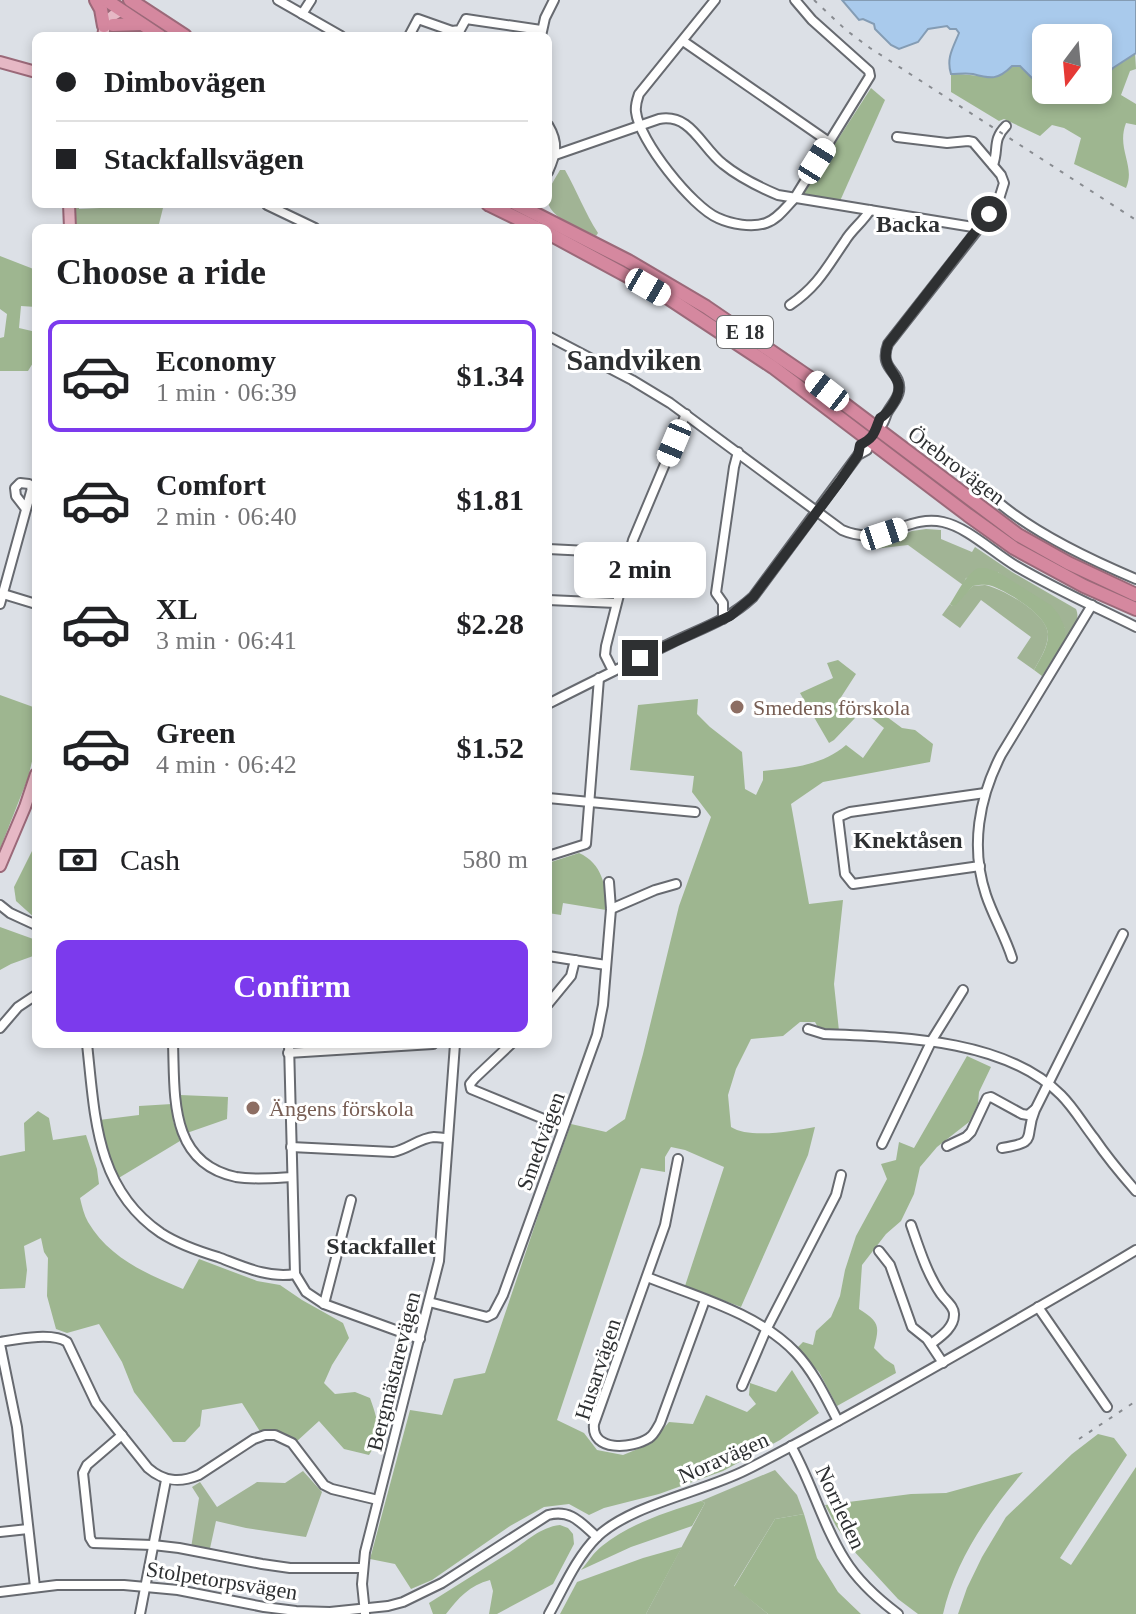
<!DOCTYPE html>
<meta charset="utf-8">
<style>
:root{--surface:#fff;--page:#f6f6f6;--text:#202124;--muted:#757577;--line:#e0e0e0;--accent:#7c3aed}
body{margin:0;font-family:Georgia,serif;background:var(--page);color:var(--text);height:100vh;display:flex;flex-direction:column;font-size:30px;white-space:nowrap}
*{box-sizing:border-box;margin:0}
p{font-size:26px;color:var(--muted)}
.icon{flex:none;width:44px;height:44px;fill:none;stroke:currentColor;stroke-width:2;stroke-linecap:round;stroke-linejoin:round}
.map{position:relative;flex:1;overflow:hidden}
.sheet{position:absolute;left:32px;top:224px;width:520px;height:824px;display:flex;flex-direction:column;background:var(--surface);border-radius:12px;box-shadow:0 4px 12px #0003}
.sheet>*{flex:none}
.guide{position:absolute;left:32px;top:32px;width:520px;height:176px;border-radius:12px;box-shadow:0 4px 12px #0003;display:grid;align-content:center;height:176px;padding:0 24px;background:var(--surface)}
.needle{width:52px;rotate:196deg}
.fabs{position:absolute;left:1032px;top:24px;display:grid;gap:16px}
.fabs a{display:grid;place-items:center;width:80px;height:80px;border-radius:12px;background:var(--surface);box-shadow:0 4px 12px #0003;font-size:40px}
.end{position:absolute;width:36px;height:36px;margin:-18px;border:10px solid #2e3032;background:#fff;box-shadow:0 0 0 4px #fff}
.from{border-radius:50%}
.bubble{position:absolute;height:56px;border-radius:12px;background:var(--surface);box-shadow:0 4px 12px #0003;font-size:26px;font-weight:700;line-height:56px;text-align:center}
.car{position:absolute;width:24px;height:48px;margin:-24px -12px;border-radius:10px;box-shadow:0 0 6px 2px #0007;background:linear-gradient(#fff 24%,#345 0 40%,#fff 0 76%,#345 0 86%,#fff 0)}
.guide b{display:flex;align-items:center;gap:28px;height:76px;font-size:30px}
.guide b+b{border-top:2px solid var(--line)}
.guide i{width:20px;height:20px;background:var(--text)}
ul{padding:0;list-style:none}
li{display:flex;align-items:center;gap:24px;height:112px;margin:0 16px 12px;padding:0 8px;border:4px solid transparent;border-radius:12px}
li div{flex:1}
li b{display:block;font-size:30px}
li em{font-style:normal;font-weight:700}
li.current{border-color:var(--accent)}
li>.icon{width:72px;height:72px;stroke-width:1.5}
h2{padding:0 24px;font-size:36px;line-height:96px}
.pay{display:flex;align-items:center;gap:20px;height:88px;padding:0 24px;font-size:30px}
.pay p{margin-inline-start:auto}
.action{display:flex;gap:16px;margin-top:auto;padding:16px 24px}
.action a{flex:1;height:92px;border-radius:12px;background:var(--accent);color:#fff;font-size:32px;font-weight:700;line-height:92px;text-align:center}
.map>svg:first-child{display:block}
.green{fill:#a1b495}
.forest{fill:#9eb690}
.water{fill:#a9caec;stroke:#849cb4;stroke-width:2}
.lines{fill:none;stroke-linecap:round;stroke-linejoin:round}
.minor-casing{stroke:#676a70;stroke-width:12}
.major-casing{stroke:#9b6979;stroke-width:14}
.highway-casing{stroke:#9b6979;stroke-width:16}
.minor{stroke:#fff;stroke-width:8}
.major{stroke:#e6b8c5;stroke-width:10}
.highway{stroke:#d5889f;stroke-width:12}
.rail{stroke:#888b90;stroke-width:2;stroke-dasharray:4 8;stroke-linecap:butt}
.route{stroke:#2e3032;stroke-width:10}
.education-dot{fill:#8d6e63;stroke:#fff;stroke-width:3}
.labels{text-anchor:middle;stroke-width:6;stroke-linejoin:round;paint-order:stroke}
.shield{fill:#fff;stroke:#6d6e70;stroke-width:2}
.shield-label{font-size:20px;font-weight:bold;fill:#2e3032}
.street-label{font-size:22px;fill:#2e3032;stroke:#fff}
.education-label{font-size:22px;fill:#785e54;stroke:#fff;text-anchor:start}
.neighbourhood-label{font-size:24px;font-weight:bold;fill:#2e3032;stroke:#fff}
.district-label{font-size:30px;font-weight:bold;fill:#2e3032;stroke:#fff}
</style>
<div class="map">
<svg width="1136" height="1614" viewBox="0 0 1136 1614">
<rect width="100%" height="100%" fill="#dce0e6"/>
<!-- green -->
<g class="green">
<path d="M 560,170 L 565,170 C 577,191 585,213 598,233 L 596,236 C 579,227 542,217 548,193 C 550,186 556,177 560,170 Z"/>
<polygon points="74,204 79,204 79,209 120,207 121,204 164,204 158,228 75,228"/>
<path d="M 926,529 L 941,530 L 941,539 L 972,552 L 975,547 L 1012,572 L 1076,609 C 1081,621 1072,630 1065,640 L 1065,628 L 998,572 L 966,578 L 963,585 L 908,545 L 874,549 L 872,547 L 912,531 Z"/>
<path d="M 985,585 C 1003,589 1047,613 1048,634 C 1048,647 1040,659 1034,670 L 1017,658 L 1031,637 L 981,600 L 960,628 L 942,615 L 950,604 L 952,606 L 973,586 Z"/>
<polygon points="775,1470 797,1495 804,1514 775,1519 734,1586 768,1614 646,1614 705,1503 701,1501"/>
<polygon points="303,1471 322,1492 306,1537 246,1528 216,1521 209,1553 191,1548 199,1498 192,1487 200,1482 217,1507 257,1482 285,1483"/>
</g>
<!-- forest -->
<g class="forest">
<path d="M 1135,53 L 1136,69 L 1130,71 L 1121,95 L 1136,104 L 1136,125 L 1126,123 C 1116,149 1136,166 1126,188 L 1074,164 L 1081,138 L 1064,128 L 1052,125 L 1040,136 L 1004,119 L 999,121 L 951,92 L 951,74 C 973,73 995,83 1012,66 L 1021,66 L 1034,80 L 1046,88 L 1046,90 C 1055,90 1062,93 1065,102 L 1076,103 L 1082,99 L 1086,90 L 1098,90 L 1098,79 L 1103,79 L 1113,68 Z"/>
<polygon points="871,88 885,100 840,201 802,195"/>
<polygon points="0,256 36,270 36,307 21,306 19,328 36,332 36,358 28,371 0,371 0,338 4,337 7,314 0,309"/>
<path d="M 978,568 L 986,568 L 998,572 L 1052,606 L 1059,615 L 1065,628 L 1065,640 L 1042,676 L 1034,670 C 1040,659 1048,647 1048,635 C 1048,615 1008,592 992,586 C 986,584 980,585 973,586 L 956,605 L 952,606 L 950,604 C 958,592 965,575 978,568 Z"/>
<polygon points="838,660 856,674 836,705 855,718 834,740 829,743 800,693 833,678 827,663"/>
<polygon points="0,695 36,708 36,745 28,778 0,849"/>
<path d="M 698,699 L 697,714 L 710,727 L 742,752 L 745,789 L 756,795 L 763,780 L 763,771 C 793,768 823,765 846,745 L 863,758 L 884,728 L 868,715 L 875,708 L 902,728 L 915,730 L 933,744 L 930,762 L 823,782 L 791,804 L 809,904 L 843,900 L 834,984 L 839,1031 L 820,1031 L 815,1022 L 800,1022 L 783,1036 L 751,1039 L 736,1069 L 728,1095 L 731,1127 C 749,1139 793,1131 815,1127 L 808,1155 L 741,1307 L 685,1286 L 724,1167 L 685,1150 L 671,1147 L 665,1157 L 665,1172 L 641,1168 L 557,1420 L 584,1433 L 597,1450 L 623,1455 L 650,1444 L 669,1422 L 693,1424 L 706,1395 L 747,1412 L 756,1404 L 749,1395 L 750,1383 L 776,1392 L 792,1370 L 819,1413 L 780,1440 L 723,1471 L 659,1494 L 604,1508 L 589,1515 L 569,1504 L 544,1507 L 510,1526 L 432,1580 L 411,1589 L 395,1564 L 370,1559 L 410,1410 L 442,1415 L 454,1379 L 485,1373 L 540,1210 L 571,1124 L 606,1132 L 625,1119 L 643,1054 L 679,906 L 711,817 L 692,792 L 694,776 L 630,770 L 638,705 Z"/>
<polygon points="36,843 36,919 16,901 14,887"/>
<path d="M 579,853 C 602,863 607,887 606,910 L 563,903 L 561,915 L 548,913 L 548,863 Z"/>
<polygon points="0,927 36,940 36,955 11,964 0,970"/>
<path d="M 967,1056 L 991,1067 L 979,1092 L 978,1104 L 969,1122 L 937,1147 L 920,1167 L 914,1194 L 901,1221 L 886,1234 L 862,1265 L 859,1309 C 879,1322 880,1325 874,1348 L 885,1359 L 894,1365 L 896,1373 L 837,1406 L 819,1372 L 797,1348 L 803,1342 L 813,1345 L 816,1331 L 831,1317 L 840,1296 L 845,1270 L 856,1236 L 887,1179 L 881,1164 L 896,1160 L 899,1142 L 914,1148 Z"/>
<polygon points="180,1095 228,1097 227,1119 184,1134"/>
<polygon points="172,1104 173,1121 180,1141 117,1179 107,1156 99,1120 139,1115 139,1106"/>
<path d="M 38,1111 L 49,1118 L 53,1140 L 86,1135 L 97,1169 L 99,1184 L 80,1198 C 82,1206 84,1215 88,1222 C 109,1258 147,1274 183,1289 L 199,1259 L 257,1281 L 280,1285 L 302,1300 L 343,1323 L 349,1338 L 332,1365 L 324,1383 L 335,1394 L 355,1392 L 370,1398 C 378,1421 383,1434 369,1455 L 344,1449 L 319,1421 L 296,1442 L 283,1434 L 261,1433 L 242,1403 L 202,1410 L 200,1426 L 185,1442 L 173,1442 L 134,1392 L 122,1362 L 99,1324 L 67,1333 L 56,1329 L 47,1296 L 48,1258 L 44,1252 L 41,1238 L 24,1246 L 27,1270 L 25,1288 L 0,1289 L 0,1156 L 25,1151 L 24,1123 Z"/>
<polygon points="1098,1434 1114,1438 1127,1455 1060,1558 1071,1565 1136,1467 1136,1614 958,1614 967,1588 982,1557 1006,1517 1072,1454"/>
<path d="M 1023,1472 C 989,1512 955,1561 943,1614 L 918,1614 L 898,1599 L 852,1549 L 836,1526 L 825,1505 L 911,1494 L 946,1493 Z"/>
<path d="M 701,1501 L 705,1503 L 692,1526 L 631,1547 L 581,1570 C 588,1562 594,1552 602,1546 C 630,1523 668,1512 701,1501 Z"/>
<polygon points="804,1514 817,1558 838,1592 861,1614 768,1614 734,1587 775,1519"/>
<path d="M 560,1525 L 568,1528 L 573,1534 L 574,1544 L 553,1584 L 497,1614 L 489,1614 L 493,1591 L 490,1580 C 470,1585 458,1598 446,1614 L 433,1614 L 429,1603 C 456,1586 483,1569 510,1552 C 526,1542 540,1527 560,1525 Z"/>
<polygon points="682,1547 646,1614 560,1614 577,1582 643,1558"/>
</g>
<!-- water -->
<path class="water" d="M 842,0 L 1136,0 L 1136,53 L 1113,68 L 1103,79 L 1098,79 L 1098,38 L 1046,38 L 1046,88 L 1034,80 L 1020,66 L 1012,66 C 998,80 991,79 973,74 C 966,73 958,74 951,74 C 946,58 953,48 959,33 L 956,29 L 950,29 L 947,26 L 928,29 L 918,42 L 899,49 L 891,45 L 875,29 L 874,24 L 863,19 L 859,20 Z"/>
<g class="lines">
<!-- minor casing -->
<g class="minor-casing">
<g id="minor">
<polyline points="278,0 341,36"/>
<path d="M 715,0 L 639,94 C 637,100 635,105 636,112 C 639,140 692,207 718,218 C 731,224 752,228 766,223 C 778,219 786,207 794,199 L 870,76 L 869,71 L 812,20 L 795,0"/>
<polyline points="302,14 311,0"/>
<polyline points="409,36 418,19 452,31 460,30 466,19 541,30"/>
<polyline points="541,36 545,18 554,0"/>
<polyline points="683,41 829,142"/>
<path d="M 548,125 C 559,143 556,154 548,172"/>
<path d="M 555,155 L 659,119 C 691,113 701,147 723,164 C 739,177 759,187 778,195 L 979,228"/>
<path d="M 993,165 C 999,149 992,140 1006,126"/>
<polyline points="267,205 315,228"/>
<path d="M 790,305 C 818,286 827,267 845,241 C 852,229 863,222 870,210"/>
<path d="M 548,336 L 632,380 L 670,403 L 842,530 C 883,548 906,514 943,522 C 967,527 994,553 1016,566 C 1055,589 1096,607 1136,627"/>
<path d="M 877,429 C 884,424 884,421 887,413 C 891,405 898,399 899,391 C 902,370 878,371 888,344 L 979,228 L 999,199 L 1004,183 L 1001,175 L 973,142 L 968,141 L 947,143 L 897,137"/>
<path d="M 983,488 C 1020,527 1086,558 1136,579"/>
<polyline points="548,549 629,553"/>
<polyline points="0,593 36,604"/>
<polyline points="548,600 616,603"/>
<polyline points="0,604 32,488 29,484 20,483 15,488 16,496 26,509"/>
<polyline points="723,619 723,603 716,593 734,467 738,452"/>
<polyline points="613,671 605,655 606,646 633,540 686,414"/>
<path d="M 548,704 C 589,683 630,663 671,643 C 702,628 727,621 753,597 L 858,455 L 867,450 L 870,440"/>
<polyline points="548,798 695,812"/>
<polyline points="548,856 586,844 599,678"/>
<polyline points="980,866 853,884 845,874 838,817 850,812 985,793"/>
<polyline points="0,905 10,913 36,925"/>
<polyline points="611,909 655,890 676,884"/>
<polyline points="548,956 606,965"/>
<path d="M 1012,958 C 1005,936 993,916 986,895 C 970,847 979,798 1001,755 L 1092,605"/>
<polyline points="548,1004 571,976 575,960"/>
<polyline points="0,1028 18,1007 36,995"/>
<path d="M 808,1029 L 824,1034 C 898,1037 1004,1038 1061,1095 C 1074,1108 1083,1124 1094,1138 C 1107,1157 1121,1174 1136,1191"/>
<path d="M 87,1044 C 95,1115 95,1188 161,1233 C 178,1244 198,1251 218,1257 C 242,1266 269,1279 295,1274"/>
<path d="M 173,1044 C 175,1096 169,1163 236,1177 C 254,1180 274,1178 292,1177"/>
<polyline points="289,1044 295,1274 306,1292 324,1304 420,1339"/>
<polyline points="511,1044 475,1078 470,1084 471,1089 563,1127"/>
<polyline points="288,1053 433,1044"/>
<polyline points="882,1144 932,1040 963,990"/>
<polyline points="947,1146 966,1137 971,1132 987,1098 991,1097 1022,1114 1028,1115 1034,1110"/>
<path d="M 291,1147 L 393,1152 C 407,1150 419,1138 434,1137 C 438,1137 443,1138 448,1138"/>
<path d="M 1002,1148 C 1040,1142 1023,1138 1035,1110 L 1123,934"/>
<path d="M 678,1159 L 665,1225 L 594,1424 C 591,1452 632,1449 649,1438 C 654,1435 657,1428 660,1423 L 705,1300"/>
<path d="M 911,1225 C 919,1248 927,1274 941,1294 C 945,1300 955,1307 954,1315 C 954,1328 940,1337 931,1344"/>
<polyline points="879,1251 890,1265 912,1327 927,1339 943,1363"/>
<path d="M 647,1277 C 697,1297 758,1313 796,1353 C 814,1372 826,1398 838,1421"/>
<polyline points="429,1302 487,1317 493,1314 503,1295 597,1035 603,1005 611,909 609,882"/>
<polyline points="324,1304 351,1200"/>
<polyline points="1038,1307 1107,1407"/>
<path d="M 0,1342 C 18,1339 52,1332 67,1342 L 96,1403 L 148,1468 C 164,1482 180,1483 199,1475 L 254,1439 L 265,1435 L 275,1435 L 292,1443 L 324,1485 L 332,1489 L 378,1500"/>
<polyline points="0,1344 17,1427 35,1587"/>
<polyline points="742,1386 766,1330 836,1195 841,1175"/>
<polyline points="122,1435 87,1465 83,1473 90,1538 93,1543 153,1545 179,1548 262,1564 290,1568 363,1568"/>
<path d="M 791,1446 C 812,1483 822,1524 845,1560 C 858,1581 878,1599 898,1614"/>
<polyline points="0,1532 28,1529"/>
<path d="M 0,1592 L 57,1585 L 124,1585 L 178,1590 L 264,1607 L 296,1611 L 330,1612 L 388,1606 L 403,1602 L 442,1583 L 548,1515 C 571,1509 581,1523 597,1537"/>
<polyline points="365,1613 362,1584 365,1552 439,1261 455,1044"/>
<polyline points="140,1614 166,1480"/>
<path d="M 549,1614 C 563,1589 576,1558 597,1537 C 630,1505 703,1492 746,1470 C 845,1419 941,1364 1037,1308 C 1070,1289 1103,1270 1136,1250"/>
</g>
</g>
<!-- major casing -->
<g class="major-casing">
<g id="major">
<path d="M 103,36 C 105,22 109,16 121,11"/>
<polyline points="0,62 36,72"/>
<polyline points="69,204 70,228"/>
<polyline points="0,866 25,807 36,774"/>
</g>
</g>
<!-- highway casing -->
<g class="highway-casing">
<g id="highway">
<polyline points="96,0 101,9 104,26"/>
<polyline points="106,0 160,36"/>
<polyline points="130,0 185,36"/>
<polyline points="113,25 141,24"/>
<polyline points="488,204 537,228"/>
<polyline points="516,204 628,261 706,307 807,376 1018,535 1068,563 1136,595"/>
<polyline points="548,233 670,299 773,367 968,515 1014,548 1084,586 1136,609"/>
</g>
</g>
<!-- minor -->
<use href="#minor" class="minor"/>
<!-- major -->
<use href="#major" class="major"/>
<!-- highway -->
<use href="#highway" class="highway"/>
<!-- rail -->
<g class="rail">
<polyline points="814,0 846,30 870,48 1136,220"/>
<polyline points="1079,1439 1136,1401"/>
</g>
</g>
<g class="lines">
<!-- route -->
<path class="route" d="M 640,658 L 730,616 L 753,597 L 840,481 L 858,455 L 860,445 C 875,437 874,433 880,418 C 887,414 889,410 893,404 C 912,373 877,375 888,344 L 989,214"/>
</g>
<!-- markers -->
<g class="education-dot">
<circle cx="737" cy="707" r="8"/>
<circle cx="253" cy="1108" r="8"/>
</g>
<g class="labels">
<!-- shield labels -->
<rect class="shield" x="717" y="316" width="56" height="32" rx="6"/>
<g class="shield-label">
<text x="745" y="339">E 18</text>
</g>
<!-- street labels -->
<g class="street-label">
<text transform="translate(957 465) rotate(37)" y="8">Örebrovägen</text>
<text transform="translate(540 1141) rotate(-70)" y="8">Smedvägen</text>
<text transform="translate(597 1369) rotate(-72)" y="8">Husarvägen</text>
<text transform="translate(393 1371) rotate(-76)" y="8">Bergmästarevägen</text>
<text transform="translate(723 1457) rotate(-24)" y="8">Noravägen</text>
<text transform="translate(841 1507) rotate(65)" y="8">Norrleden</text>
<text transform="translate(222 1580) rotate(9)" y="8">Stolpetorpsvägen</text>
</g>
<!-- education labels -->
<g class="education-label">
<text x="753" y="715">Smedens förskola</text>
<text x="269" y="1116">Ängens förskola</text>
</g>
<!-- neighbourhood labels -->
<g class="neighbourhood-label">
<text x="908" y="232">Backa</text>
<text x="908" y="848">Knektåsen</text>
<text x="381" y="1254">Stackfallet</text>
</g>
<!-- district labels -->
<g class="district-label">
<text x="634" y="370">Sandviken</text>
</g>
</g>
</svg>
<div class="fabs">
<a><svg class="needle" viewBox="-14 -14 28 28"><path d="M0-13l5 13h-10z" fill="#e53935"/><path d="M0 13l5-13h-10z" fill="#757577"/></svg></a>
</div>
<i class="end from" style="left:989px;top:214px"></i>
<i class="end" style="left:640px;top:658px"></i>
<div class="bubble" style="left:574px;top:542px;width:132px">2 min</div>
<i class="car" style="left:817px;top:161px;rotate:32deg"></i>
<i class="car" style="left:648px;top:287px;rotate:120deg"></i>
<i class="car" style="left:827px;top:391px;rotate:308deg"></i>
<i class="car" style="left:674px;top:443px;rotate:203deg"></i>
<i class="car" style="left:884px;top:534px;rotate:72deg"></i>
<div class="guide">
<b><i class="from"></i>Dimbovägen</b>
<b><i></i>Stackfallsvägen</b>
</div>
<section class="sheet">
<h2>Choose a ride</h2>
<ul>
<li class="current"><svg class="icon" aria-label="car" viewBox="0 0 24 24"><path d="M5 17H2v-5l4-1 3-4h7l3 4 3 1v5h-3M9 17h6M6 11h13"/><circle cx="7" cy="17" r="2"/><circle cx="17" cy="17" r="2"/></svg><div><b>Economy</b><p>1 min · 06:39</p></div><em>$1.34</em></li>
<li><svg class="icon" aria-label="car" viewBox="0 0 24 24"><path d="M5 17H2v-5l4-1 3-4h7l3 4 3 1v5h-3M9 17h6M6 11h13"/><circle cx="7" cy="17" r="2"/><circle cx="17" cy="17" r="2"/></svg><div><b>Comfort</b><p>2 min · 06:40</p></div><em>$1.81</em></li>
<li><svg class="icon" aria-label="car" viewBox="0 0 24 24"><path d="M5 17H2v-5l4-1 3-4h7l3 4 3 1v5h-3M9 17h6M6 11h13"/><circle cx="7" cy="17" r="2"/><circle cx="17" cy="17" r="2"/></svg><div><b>XL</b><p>3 min · 06:41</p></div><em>$2.28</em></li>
<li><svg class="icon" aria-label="car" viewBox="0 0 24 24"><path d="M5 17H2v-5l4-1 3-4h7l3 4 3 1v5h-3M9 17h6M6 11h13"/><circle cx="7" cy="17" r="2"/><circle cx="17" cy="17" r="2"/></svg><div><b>Green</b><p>4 min · 06:42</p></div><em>$1.52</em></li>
</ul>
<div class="pay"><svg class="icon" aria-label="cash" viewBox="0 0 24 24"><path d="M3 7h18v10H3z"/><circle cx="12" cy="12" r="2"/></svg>Cash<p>580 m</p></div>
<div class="action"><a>Confirm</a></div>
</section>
</div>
